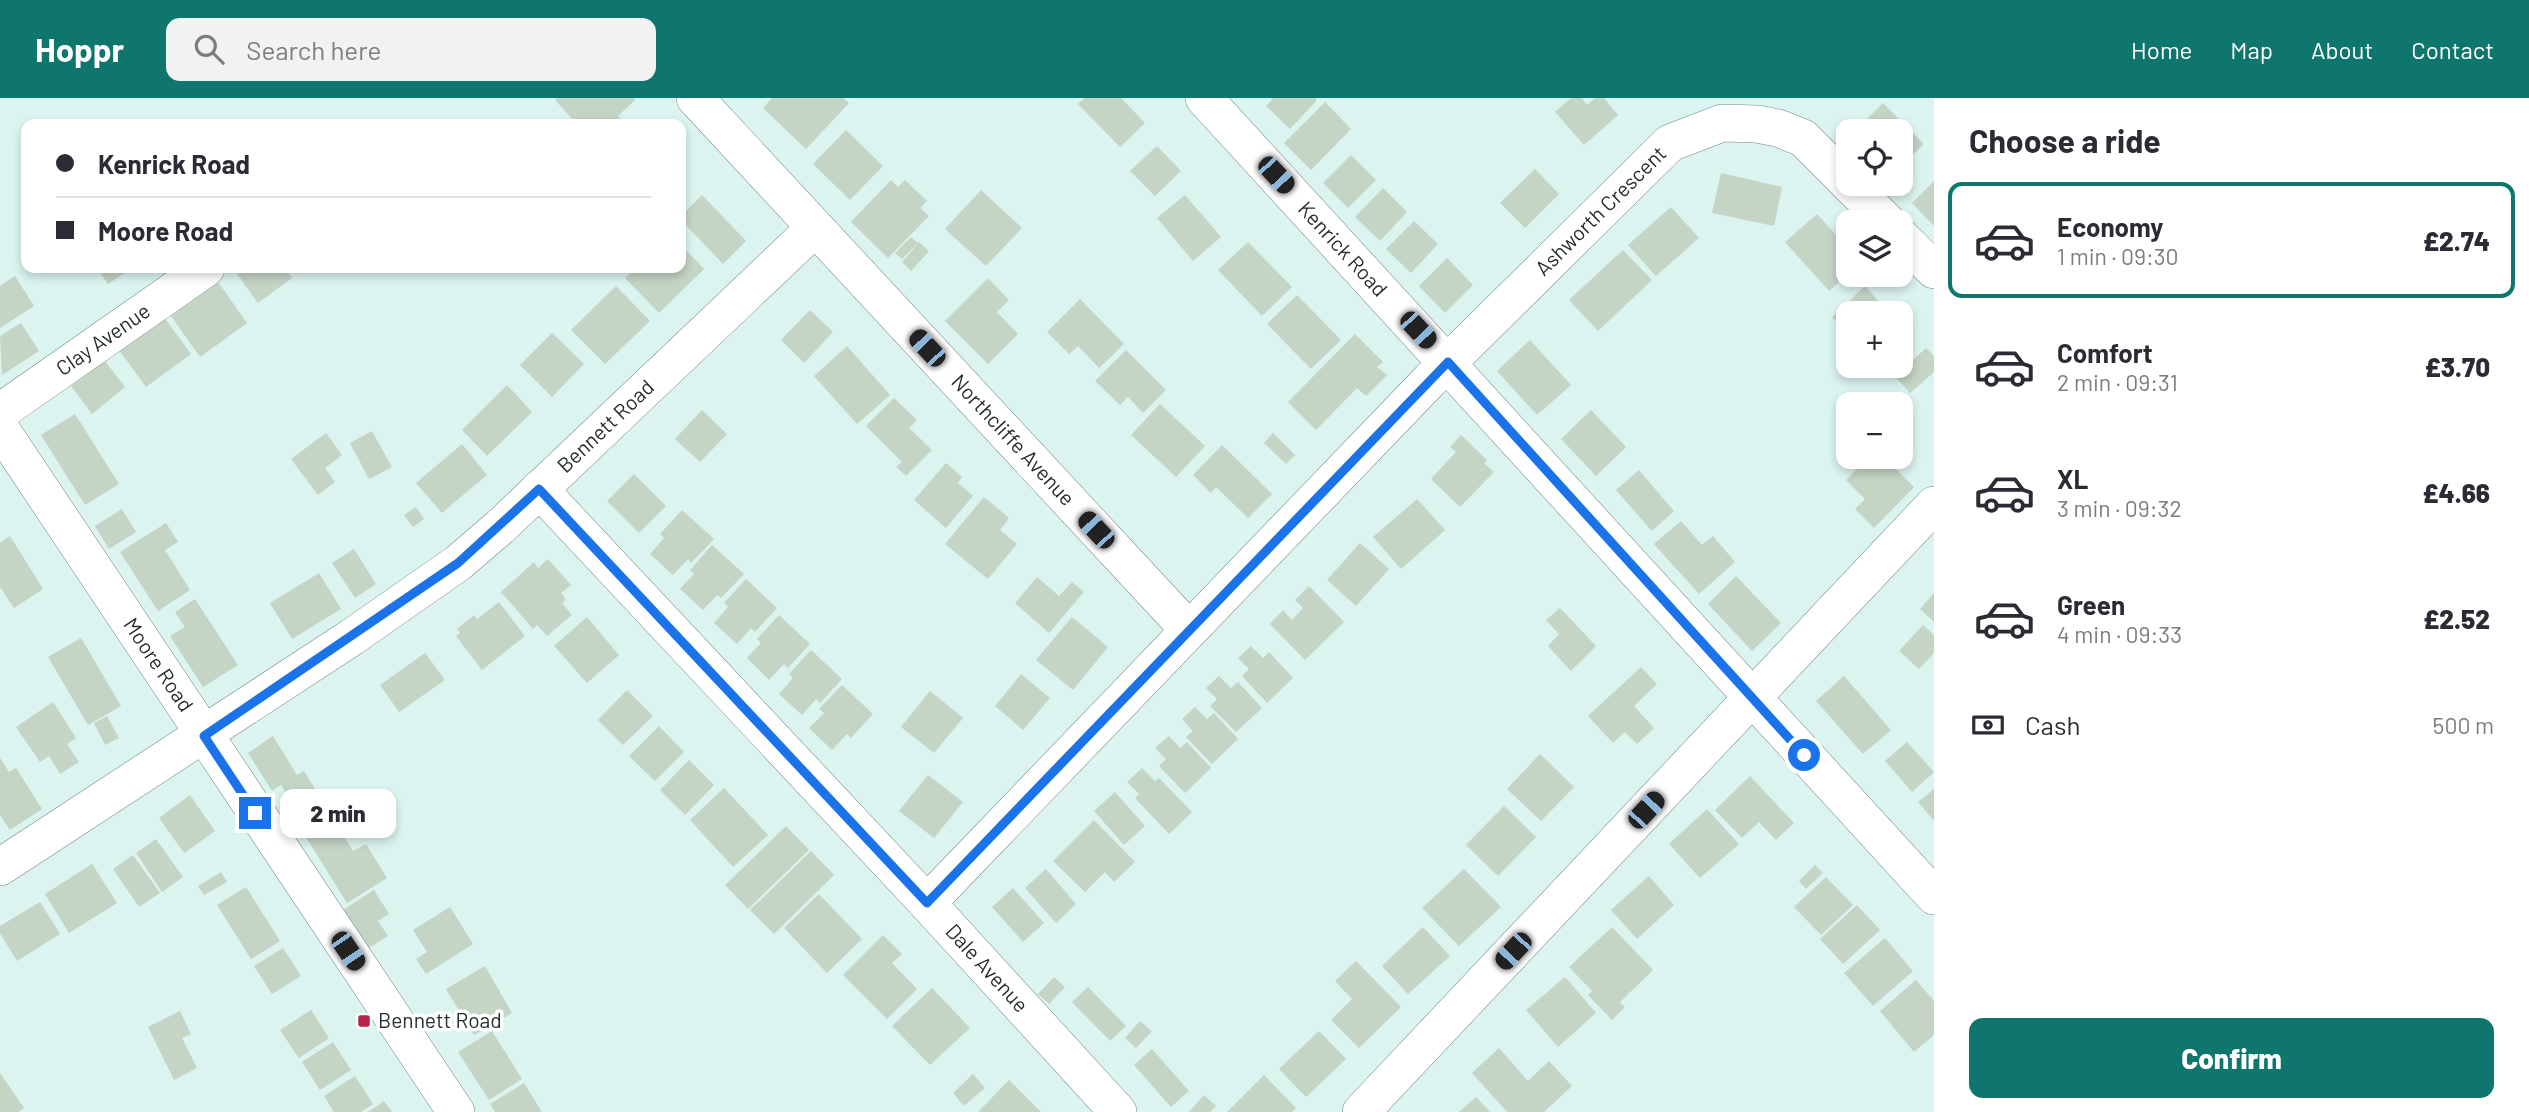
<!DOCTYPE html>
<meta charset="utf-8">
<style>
:root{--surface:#fff;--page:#f2f2f3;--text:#2b2b33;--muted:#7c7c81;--line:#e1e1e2;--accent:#0f766e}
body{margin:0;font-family:Barlow,sans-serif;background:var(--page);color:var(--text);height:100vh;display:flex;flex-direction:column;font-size:26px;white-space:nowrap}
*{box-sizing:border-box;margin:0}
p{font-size:23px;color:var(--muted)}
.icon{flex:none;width:38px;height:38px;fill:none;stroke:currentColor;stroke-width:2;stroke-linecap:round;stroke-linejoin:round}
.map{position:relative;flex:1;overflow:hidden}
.drawer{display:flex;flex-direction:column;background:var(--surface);width:595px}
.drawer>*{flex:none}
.top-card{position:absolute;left:21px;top:21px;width:665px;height:154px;border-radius:14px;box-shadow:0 4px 10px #0003;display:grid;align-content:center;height:154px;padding:0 35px;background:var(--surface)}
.fabs{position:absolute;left:1836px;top:21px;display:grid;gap:14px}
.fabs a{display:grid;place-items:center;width:77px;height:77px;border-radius:14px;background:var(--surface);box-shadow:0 4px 10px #0003;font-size:35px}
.end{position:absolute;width:32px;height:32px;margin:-16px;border:9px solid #1a73e8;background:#fff;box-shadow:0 0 0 4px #fff}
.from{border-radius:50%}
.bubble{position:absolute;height:49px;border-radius:14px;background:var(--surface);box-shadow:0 4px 10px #0003;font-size:23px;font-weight:800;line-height:49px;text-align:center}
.car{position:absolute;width:21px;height:42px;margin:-21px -10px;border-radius:9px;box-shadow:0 0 5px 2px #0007;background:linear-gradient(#222 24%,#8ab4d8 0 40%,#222 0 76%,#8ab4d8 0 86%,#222 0)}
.top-card b{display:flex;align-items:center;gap:24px;height:66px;font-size:26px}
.top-card b+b{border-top:2px solid var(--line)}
.top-card i{width:18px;height:18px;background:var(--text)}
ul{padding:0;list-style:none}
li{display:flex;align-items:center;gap:21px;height:116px;margin:0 14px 10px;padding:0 21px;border:4px solid transparent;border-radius:14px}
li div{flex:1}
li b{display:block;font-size:26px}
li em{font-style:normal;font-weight:800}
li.current{border-color:var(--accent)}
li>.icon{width:63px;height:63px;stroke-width:1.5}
h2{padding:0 35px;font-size:32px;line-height:84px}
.pay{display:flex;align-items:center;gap:18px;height:77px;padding:0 35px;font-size:26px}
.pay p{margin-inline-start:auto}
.button{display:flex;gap:14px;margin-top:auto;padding:14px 35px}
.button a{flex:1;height:80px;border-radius:14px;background:var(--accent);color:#fff;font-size:28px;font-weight:800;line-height:80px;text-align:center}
header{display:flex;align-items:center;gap:42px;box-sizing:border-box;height:98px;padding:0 35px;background:var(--accent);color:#fff}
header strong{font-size:33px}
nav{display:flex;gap:38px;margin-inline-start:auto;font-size:24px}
.search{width:490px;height:63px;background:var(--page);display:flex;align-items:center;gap:18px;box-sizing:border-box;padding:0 24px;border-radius:14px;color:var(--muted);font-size:26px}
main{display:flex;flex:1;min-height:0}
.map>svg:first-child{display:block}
.building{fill:#c4d4c5}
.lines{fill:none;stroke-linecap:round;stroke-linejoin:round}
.minor-casing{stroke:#738985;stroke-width:38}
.minor{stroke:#fff;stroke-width:37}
.route{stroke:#1a73e8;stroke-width:9}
.poi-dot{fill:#b72548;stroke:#fff;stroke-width:2.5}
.labels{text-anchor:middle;stroke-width:7;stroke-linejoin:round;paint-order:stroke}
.street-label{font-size:21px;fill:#252e2c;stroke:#fff}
.poi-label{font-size:21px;fill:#252e2c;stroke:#fff;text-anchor:start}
</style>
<header>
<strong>Hoppr</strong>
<div class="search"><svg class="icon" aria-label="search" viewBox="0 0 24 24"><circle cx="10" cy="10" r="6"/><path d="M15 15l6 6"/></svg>Search here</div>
<nav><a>Home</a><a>Map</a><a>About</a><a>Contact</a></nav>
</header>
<main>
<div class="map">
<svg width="1934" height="1014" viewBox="0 0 1934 1014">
<rect width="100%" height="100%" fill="#dbf4ef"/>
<!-- building -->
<g class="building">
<polygon points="558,0 634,0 636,1 618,18 626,26 577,26 555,2"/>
<polygon points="772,0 843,0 849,5 806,51 763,10"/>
<polygon points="1085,0 1121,0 1145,25 1120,49 1078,6"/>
<polygon points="1273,0 1315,0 1317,2 1290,31 1266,8"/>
<polygon points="1571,0 1582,0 1587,7 1595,0 1604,0 1618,17 1584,47 1555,14"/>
<polygon points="1325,4 1351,31 1311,72 1284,45"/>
<polygon points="1883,5 1924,46 1900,69 1900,33 1855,33"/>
<polygon points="846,32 883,68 850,102 813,66"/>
<polygon points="1157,48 1181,73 1155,98 1130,73"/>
<polygon points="1351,57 1376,82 1348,110 1323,85"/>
<polygon points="1535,71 1559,96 1525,130 1500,105"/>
<polygon points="1721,75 1782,89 1774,128 1712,115"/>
<polygon points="891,82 898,89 905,82 927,103 920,110 929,118 888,160 851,124"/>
<polygon points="1934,83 1934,128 1912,105"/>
<polygon points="1383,90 1407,114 1380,143 1355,119"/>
<polygon points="981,92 1022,130 986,168 945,131"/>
<polygon points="702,97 746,143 723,166 681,122 681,118"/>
<polygon points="1185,97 1221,139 1193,163 1157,120"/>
<polygon points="1671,109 1699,140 1656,178 1628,147"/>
<polygon points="1817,116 1848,150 1848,176 1829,193 1785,144"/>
<polygon points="1414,123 1438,146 1411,175 1386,151"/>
<polygon points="911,139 918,145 902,161 895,155"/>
<polygon points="919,144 929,153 911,173 902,164"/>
<polygon points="1248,144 1292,189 1262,218 1218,172"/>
<polygon points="681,147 704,171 659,215 625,180 635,170 681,170"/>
<polygon points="1623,152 1652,182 1598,233 1569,202"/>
<polygon points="1447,160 1473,187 1445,215 1419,188"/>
<polygon points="97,170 132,170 108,186"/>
<polygon points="240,170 285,170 292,180 258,205 235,173"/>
<polygon points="15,178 34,208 0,230 0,188"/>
<polygon points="988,180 1009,202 997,214 1018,236 988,266 945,223"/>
<polygon points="218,184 247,225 200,259 171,218"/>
<polygon points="616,188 650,223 605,266 571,232"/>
<polygon points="1865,188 1886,212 1882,215 1848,215 1848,237 1832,219"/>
<polygon points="1297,197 1341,242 1311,271 1267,226"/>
<polygon points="1080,201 1124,246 1099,270 1078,248 1069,256 1047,234"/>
<polygon points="810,212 833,234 804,265 781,242"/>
<polygon points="164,219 191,256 146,289 119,252"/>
<polygon points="21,225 39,253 2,277 0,238"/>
<polygon points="552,235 584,266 552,299 520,267"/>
<polygon points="1355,236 1383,264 1377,269 1387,277 1366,298 1357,290 1316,332 1288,304"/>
<polygon points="1530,242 1571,287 1537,317 1497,273"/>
<polygon points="847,248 890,297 857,326 814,278"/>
<polygon points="1900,248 1913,262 1926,250 1934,258 1934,274 1910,295 1886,268 1900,268"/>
<polygon points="1126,252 1166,292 1143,315 1128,299 1120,307 1095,283"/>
<polygon points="105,263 125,289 92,316 71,288"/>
<polygon points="507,287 532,314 487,358 462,332"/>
<polygon points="894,300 917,322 909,330 932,352 906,378 896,369 902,364 866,328"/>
<polygon points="1160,306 1205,348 1176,379 1131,337"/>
<polygon points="702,312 727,336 700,364 675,341"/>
<polygon points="1591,312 1626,349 1596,378 1561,341"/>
<polygon points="75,316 119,386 85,407 41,337"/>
<polygon points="372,333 392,369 369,381 350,345"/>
<polygon points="326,335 342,357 325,370 335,384 318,397 291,361"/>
<polygon points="1273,335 1295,357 1286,366 1264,345"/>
<polygon points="1461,337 1487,362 1484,365 1494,374 1460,409 1431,381 1456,354 1450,349"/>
<polygon points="462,346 487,377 442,415 416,385"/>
<polygon points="1222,347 1272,396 1248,420 1216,389 1211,395 1193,377"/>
<polygon points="1869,359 1884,359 1914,389 1874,430 1855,411 1865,401 1846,382"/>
<polygon points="946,365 962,379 958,385 973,398 946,430 914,402"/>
<polygon points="1639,372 1674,413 1652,433 1616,392"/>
<polygon points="634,376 666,408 639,435 607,403"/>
<polygon points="984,399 1009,420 1000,432 1017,446 988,481 945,446"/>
<polygon points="1417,401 1445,432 1401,471 1373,439"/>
<polygon points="416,409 424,421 413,429 404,417"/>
<polygon points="122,411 136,434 109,451 95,428"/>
<polygon points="682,412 714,441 691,465 688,461 673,477 650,456 664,440 660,436"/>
<polygon points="1681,423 1702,447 1713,438 1735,464 1699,496 1654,446"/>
<polygon points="166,425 178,444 165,452 190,492 158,513 120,454"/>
<polygon points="10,438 43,491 14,510 0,489 0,445"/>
<polygon points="1360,445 1389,471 1356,508 1327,482"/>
<polygon points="712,447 744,476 721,500 717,497 703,512 680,491 694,476 690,472"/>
<polygon points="354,451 376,486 355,500 332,465"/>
<polygon points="548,461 571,487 561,495 566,501 562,505 572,517 547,538 537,527 533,531 501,494 534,464 538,470"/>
<polygon points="319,475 341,511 292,541 270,505"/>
<polygon points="1736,478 1781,525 1752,553 1708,506"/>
<polygon points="1037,479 1059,498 1072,484 1084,494 1049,535 1015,505"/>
<polygon points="746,481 777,510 755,534 751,530 737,546 714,525 728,509 724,505"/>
<polygon points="1309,488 1344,524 1305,562 1270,526 1283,512 1292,522 1303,510 1295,502"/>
<polygon points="1934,495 1934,524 1920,511"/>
<polygon points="195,501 238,567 203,589 170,538 185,529 175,514"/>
<polygon points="499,504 525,538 482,572 456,538 460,535 457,531 474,517 477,521"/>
<polygon points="1560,510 1596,548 1571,573 1548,548 1559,536 1546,522"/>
<polygon points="779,517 810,546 788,570 784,566 769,582 747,560 761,545 757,541"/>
<polygon points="587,519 619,557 587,585 554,548"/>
<polygon points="1072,519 1108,549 1073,592 1036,562"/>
<polygon points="1923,527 1934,537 1934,555 1919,571 1899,553"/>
<polygon points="81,540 121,608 88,627 48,559"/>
<polygon points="1251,548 1263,560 1269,554 1293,580 1267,605 1242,578 1249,571 1238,560"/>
<polygon points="811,552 842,581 820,605 816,601 802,617 779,596 793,580 789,576"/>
<polygon points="425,555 445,582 399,614 380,587"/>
<polygon points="1641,569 1657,586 1634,608 1654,630 1637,646 1625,634 1613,645 1588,618"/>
<polygon points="1021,576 1050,600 1023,632 995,608"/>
<polygon points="1219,578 1231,590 1238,584 1262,610 1236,634 1210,608 1217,601 1206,590"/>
<polygon points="1844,578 1891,632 1863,656 1816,603"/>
<polygon points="842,587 873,616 851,640 847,636 832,652 809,630 824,615 819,611"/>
<polygon points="627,592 653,618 623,647 598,622"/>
<polygon points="930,593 963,620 934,655 901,629"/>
<polygon points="53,604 76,640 67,646 79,664 60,676 49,658 40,664 16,629"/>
<polygon points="1195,609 1207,621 1214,615 1238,641 1212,666 1186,639 1193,633 1182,621"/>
<polygon points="107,618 119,640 105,647 94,625"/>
<polygon points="659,628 684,654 655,683 629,658"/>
<polygon points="273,638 297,677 304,673 331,716 308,731 281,687 272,693 248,655"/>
<polygon points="1169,638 1180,650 1187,644 1211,670 1185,695 1159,668 1166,661 1155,650"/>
<polygon points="1907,644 1934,674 1912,694 1885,663"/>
<polygon points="1540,656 1574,689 1541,723 1507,691"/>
<polygon points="0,660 9,674 16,670 42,711 10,732 0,717"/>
<polygon points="689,662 714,687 685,717 660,692"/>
<polygon points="1142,670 1155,683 1159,680 1192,714 1169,736 1135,700 1139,696 1127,684"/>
<polygon points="928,677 963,704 934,740 899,713"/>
<polygon points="1750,678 1794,725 1776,742 1759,724 1742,740 1715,712"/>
<polygon points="724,690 768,737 733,769 690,722"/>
<polygon points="1934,691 1934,723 1918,704"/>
<polygon points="1115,694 1145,728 1124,747 1094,713"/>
<polygon points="190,697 215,733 184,755 159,720"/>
<polygon points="1504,708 1536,739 1498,778 1466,747"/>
<polygon points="1707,711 1739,746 1700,780 1669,746"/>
<polygon points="332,719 353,753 366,746 387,780 347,805 304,736"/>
<polygon points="1094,722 1135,764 1114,784 1105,774 1085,794 1053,763"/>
<polygon points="786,728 809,752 748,811 725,787"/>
<polygon points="156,741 183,779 162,794 136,755"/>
<polygon points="811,753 834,777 774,836 750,812"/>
<polygon points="133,757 160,795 139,809 113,771"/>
<polygon points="92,766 117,805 69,835 45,796"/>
<polygon points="1815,767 1823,775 1806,791 1799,783"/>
<polygon points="1046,771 1076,806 1056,825 1025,790"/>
<polygon points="1464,771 1501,809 1459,848 1422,810"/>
<polygon points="221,774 227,784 204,797 198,788"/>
<polygon points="1649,778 1674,807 1637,841 1611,812"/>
<polygon points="1826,779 1853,807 1821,837 1794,809"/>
<polygon points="246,789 280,843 251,861 217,807"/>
<polygon points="1013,790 1044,825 1023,844 992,809"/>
<polygon points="374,792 389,816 378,823 388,838 367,851 343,812"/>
<polygon points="819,796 862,841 827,875 784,830"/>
<polygon points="40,804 60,836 17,863 0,835 0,828"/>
<polygon points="1857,807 1880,832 1843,866 1820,841"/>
<polygon points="450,809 473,846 426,876 416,861 427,854 413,832"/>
<polygon points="1423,829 1450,858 1408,896 1382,868"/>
<polygon points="1612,829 1653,872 1620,904 1625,909 1612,922 1588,897 1592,893 1569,869"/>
<polygon points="883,837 902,856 892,865 917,891 887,921 843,877"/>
<polygon points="1885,840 1913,873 1873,908 1844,875"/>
<polygon points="283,850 301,878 272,896 254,868"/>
<polygon points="1356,863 1401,909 1359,950 1331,922 1352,901 1335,883"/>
<polygon points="485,868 512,915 474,937 446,891"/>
<polygon points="1054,879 1065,889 1049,906 1038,896"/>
<polygon points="1565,879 1596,915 1558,949 1526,912"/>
<polygon points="1916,882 1934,903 1934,937 1914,954 1880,913"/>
<polygon points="1088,889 1126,928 1110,943 1072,904"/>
<polygon points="932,890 970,930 930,967 892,928"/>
<polygon points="311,912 329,940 299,960 280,932"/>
<polygon points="180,913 191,936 182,940 197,970 174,982 148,929"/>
<polygon points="1140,923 1152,933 1136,950 1125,940"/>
<polygon points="492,933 522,981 489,1002 458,954"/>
<polygon points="1319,933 1346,961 1306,999 1279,971"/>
<polygon points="333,944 351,972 320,992 302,964"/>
<polygon points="1499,950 1528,983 1549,963 1572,988 1544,1014 1507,1014 1472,975"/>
<polygon points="1152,951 1189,993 1171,1009 1134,967"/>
<polygon points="0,975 24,1010 18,1014 0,1014"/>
<polygon points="973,976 985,990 964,1008 953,995"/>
<polygon points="1264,977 1296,1010 1292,1014 1227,1014"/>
<polygon points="355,978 373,1006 361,1014 334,1014 324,998"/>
<polygon points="1009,982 1041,1014 978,1014"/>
<polygon points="524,985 542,1014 495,1014 490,1006"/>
<polygon points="1204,997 1216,1008 1210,1014 1189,1014"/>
<polygon points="1476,999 1490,1014 1459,1014"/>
<polygon points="384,1003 392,1014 368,1014"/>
</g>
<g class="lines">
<!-- minor casing -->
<g class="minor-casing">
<g id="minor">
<path id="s1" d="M 695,0 L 1189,532"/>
<path id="s2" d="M 1204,0 L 1934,798"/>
<polyline points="1849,86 1887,124"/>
<polyline points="1900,138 1934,172"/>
<path id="s3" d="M 0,314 L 206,170"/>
<path id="s4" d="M 0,330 L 456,1014"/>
<path id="s5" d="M 539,391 L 927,805 L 1118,1014"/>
<path id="s6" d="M 0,769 L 352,539 L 458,465 L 500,429 L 815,130"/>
<path id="s7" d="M 927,805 L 1430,282 L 1670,45 L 1722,25 L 1757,26 L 1778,30 L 1803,40 L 1848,85"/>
<polyline points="1361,1014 1934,407"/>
</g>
</g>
<!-- minor -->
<use href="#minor" class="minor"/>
</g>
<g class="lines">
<!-- route -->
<polyline class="route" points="255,715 204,638 458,465 539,391 927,805 1448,264 1804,657"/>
</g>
<!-- markers -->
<rect class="poi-dot" x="357" y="916" width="14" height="14" rx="3.5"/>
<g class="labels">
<!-- street labels -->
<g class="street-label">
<text dy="7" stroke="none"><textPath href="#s7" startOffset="966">Ashworth Crescent</textPath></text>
<text dy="7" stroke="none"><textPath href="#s2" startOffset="205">Kenrick Road</textPath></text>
<text dy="7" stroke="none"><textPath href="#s3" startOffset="126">Clay Avenue</textPath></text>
<text dy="7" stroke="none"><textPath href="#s6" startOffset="751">Bennett Road</textPath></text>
<text dy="7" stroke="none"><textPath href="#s1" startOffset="467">Northcliffe Avenue</textPath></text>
<text dy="7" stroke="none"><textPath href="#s4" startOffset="285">Moore Road</textPath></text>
<text dy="7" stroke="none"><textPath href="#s5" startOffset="656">Dale Avenue</textPath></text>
</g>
<!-- poi labels -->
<g class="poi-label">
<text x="378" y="930">Bennett Road</text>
</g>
</g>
</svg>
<div class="fabs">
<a><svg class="icon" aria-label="locate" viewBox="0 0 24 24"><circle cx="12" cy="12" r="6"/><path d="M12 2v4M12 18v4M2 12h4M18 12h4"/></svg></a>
<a><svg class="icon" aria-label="layers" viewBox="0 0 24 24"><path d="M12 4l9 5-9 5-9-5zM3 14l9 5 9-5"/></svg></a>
<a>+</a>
<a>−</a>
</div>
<i class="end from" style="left:1804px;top:657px"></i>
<i class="end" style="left:255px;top:715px"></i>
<div class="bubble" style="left:280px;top:691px;width:116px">2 min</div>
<i class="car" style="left:1276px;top:77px;rotate:137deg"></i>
<i class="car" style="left:1418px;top:232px;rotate:137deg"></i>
<i class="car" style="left:927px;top:250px;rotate:317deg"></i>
<i class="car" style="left:1096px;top:432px;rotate:317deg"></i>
<i class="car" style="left:1646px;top:712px;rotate:43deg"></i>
<i class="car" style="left:348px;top:853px;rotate:146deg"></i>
<i class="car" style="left:1513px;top:853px;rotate:223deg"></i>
<div class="top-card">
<b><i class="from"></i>Kenrick Road</b>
<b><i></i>Moore Road</b>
</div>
</div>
<section class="drawer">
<h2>Choose a ride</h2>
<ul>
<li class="current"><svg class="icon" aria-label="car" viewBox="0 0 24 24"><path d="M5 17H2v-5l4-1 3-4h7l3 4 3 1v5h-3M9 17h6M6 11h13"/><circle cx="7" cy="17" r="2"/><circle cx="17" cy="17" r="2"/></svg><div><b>Economy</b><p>1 min · 09:30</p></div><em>£2.74</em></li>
<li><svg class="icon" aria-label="car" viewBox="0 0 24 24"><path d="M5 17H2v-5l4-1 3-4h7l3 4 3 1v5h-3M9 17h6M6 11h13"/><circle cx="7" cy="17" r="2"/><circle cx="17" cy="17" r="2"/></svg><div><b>Comfort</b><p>2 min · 09:31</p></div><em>£3.70</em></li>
<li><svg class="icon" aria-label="car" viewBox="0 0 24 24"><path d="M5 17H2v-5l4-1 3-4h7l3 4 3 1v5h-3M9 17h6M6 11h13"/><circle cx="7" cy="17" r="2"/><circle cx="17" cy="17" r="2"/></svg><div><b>XL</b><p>3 min · 09:32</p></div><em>£4.66</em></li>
<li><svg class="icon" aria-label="car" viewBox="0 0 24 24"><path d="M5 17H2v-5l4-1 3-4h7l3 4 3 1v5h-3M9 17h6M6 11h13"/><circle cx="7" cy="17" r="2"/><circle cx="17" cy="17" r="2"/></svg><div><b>Green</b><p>4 min · 09:33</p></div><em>£2.52</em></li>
</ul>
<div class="pay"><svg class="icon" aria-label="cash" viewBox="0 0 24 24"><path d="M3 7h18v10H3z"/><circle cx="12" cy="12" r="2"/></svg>Cash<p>500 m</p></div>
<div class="button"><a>Confirm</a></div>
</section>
</main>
